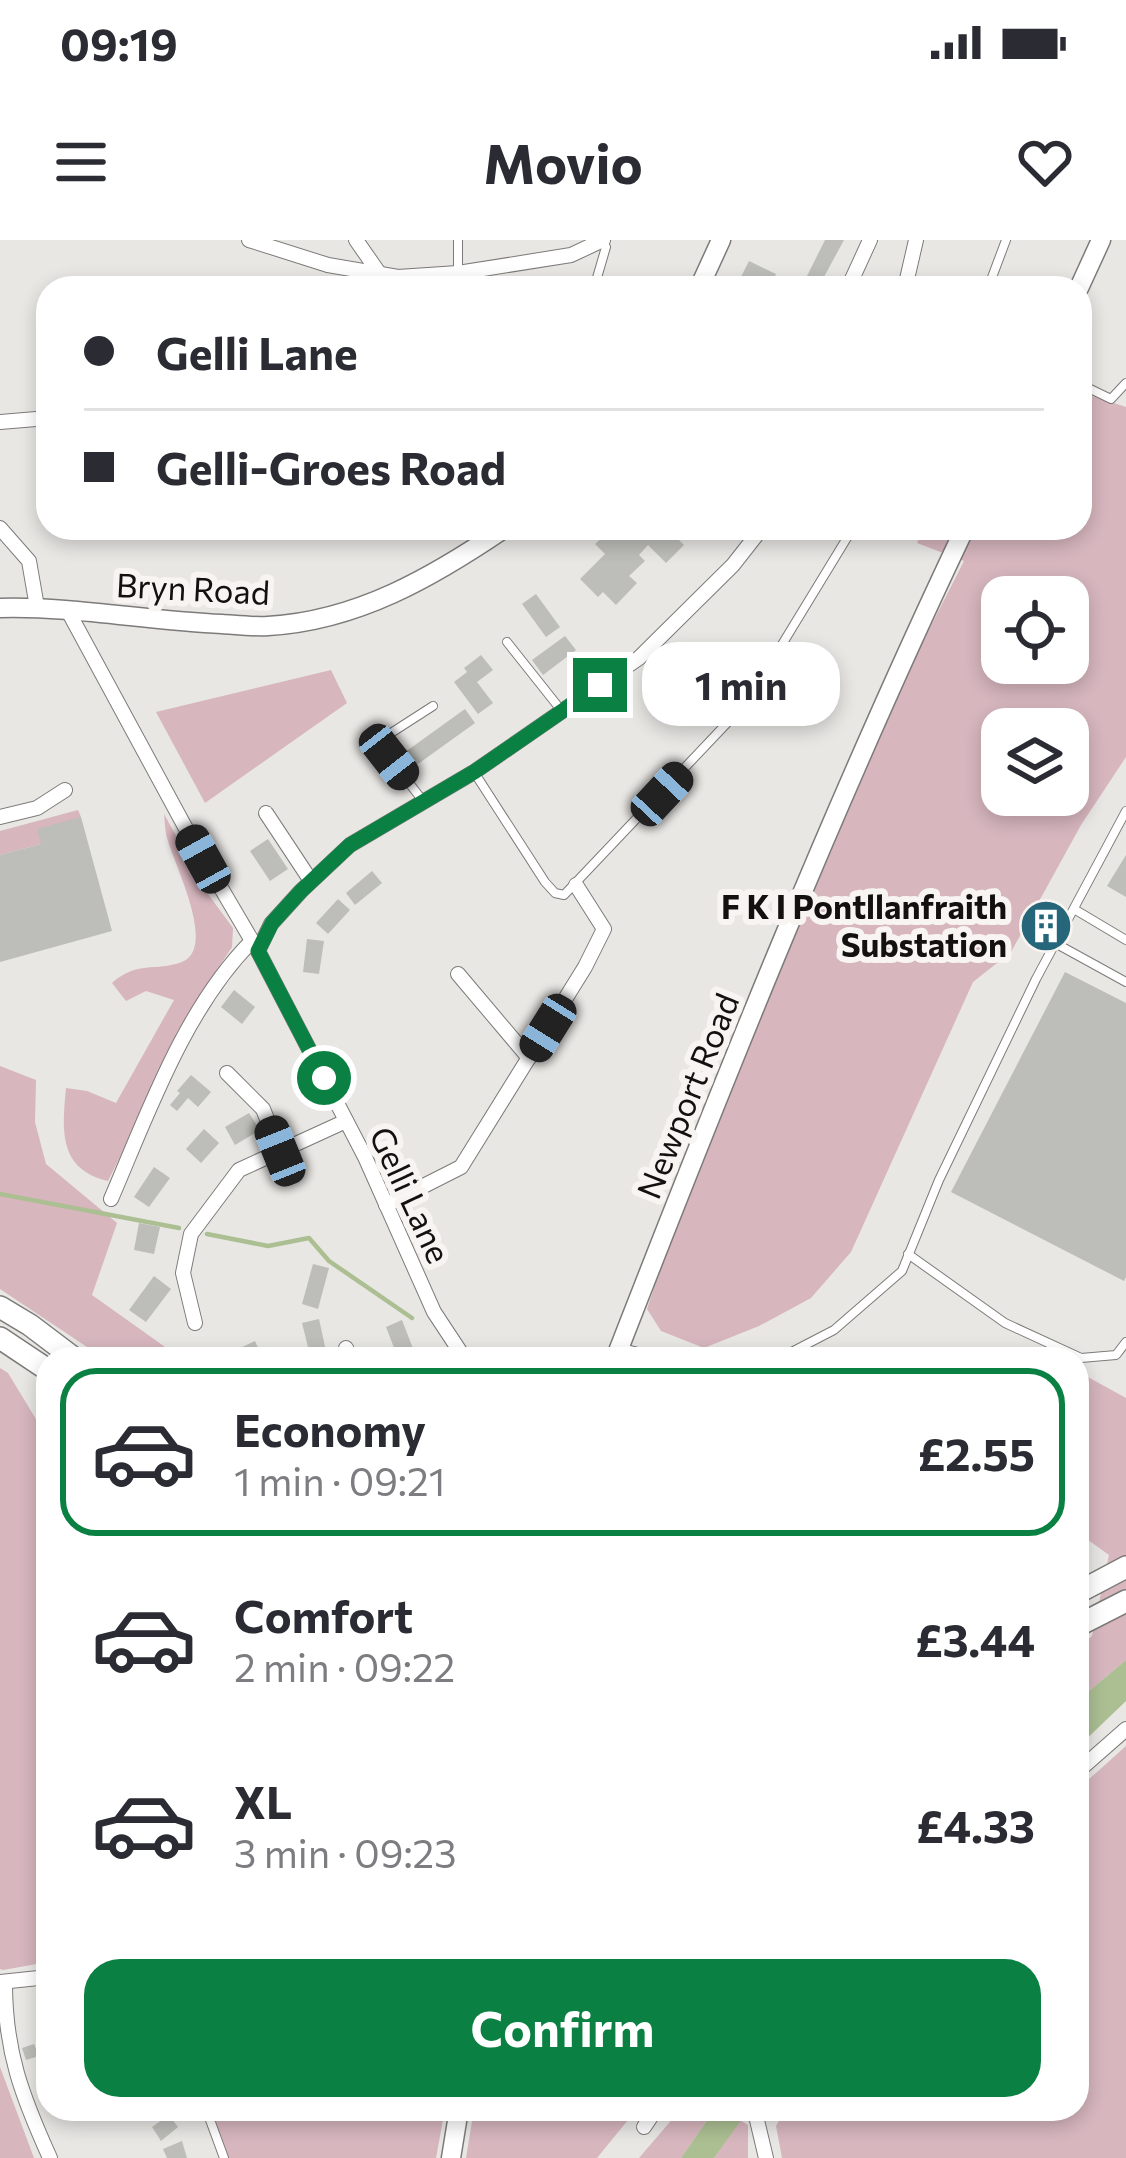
<!DOCTYPE html>
<meta charset="utf-8">
<style>
:root{--surface:#fff;--page:#f2f2f3;--text:#2b2b33;--muted:#7c7c81;--line:#e1e1e2;--accent:#0b8043}
body{margin:0;font-family:Commissioner,sans-serif;background:var(--page);color:var(--text);height:100vh;display:flex;flex-direction:column;font-size:45px;white-space:nowrap}
*{box-sizing:border-box;margin:0}
p{font-size:39px;color:var(--muted)}
.icon{flex:none;width:66px;height:66px;fill:none;stroke:currentColor;stroke-width:2;stroke-linecap:round;stroke-linejoin:round}
.map{position:relative;flex:1;overflow:hidden}
.sheet{position:absolute;left:36px;top:1107px;width:1053px;height:774px;display:flex;flex-direction:column;background:var(--surface);border-radius:36px;box-shadow:0 6px 18px #0003}
.sheet>*{flex:none}
.guide{position:absolute;left:36px;top:36px;width:1056px;height:264px;border-radius:36px;box-shadow:0 6px 18px #0003;display:grid;align-content:center;height:264px;padding:0 48px;background:var(--surface)}
.fabs{position:absolute;left:981px;top:336px;display:grid;gap:24px}
.fabs a{display:grid;place-items:center;width:108px;height:108px;border-radius:24px;background:var(--surface);box-shadow:0 6px 18px #0003;font-size:60px}
.end{position:absolute;width:54px;height:54px;margin:-27px;border:15px solid #0b8043;background:#fff;box-shadow:0 0 0 6px #fff}
.from{border-radius:50%}
.bubble{position:absolute;height:84px;border-radius:36px;background:var(--surface);box-shadow:0 6px 18px #0003;font-size:39px;font-weight:700;line-height:84px;text-align:center}
.car{position:absolute;width:36px;height:72px;margin:-36px -18px;border-radius:15px;box-shadow:0 0 9px 3px #0007;background:linear-gradient(#222 24%,#8ab4d8 0 40%,#222 0 76%,#8ab4d8 0 86%,#222 0)}
.guide b{display:flex;align-items:center;gap:42px;height:114px;font-size:45px}
.guide b+b{border-top:3px solid var(--line)}
.guide i{width:30px;height:30px;background:var(--text)}
ul{padding:21px 0 0;list-style:none}
li{display:flex;align-items:center;gap:36px;height:168px;margin:0 24px 18px;padding:0 24px;border:6px solid transparent;border-radius:36px}
li div{flex:1}
li b{display:block;font-size:45px}
li em{font-style:normal;font-weight:700}
li.on{border-color:var(--accent)}
li>.icon{width:108px;height:108px;stroke-width:1.5}
.primary-button{display:flex;gap:24px;margin-top:auto;padding:24px 48px}
.primary-button a{flex:1;height:138px;border-radius:36px;background:var(--accent);color:#fff;font-size:48px;font-weight:700;line-height:138px;text-align:center}
.status{display:flex;justify-content:space-between;align-items:center;height:84px;padding:0 60px;background:var(--surface);direction:ltr}
.status svg{height:33px;fill:currentColor}
header{display:flex;justify-content:space-between;align-items:center;height:156px;padding:0 48px;background:var(--surface);font-size:54px;font-weight:700}
.map>svg:first-child{display:block}
.green{fill:#d7b6be;fill-rule:evenodd}
.water{fill:#abbf92}
.lines{fill:none;stroke-linecap:round;stroke-linejoin:round}
.stream{stroke:#abbf92;stroke-width:4.5}
.building{fill:#bdbdb9}
.lane-casing{stroke:#7d7b79;stroke-width:10}
.street-casing{stroke:#7d7b79;stroke-width:16}
.secondary-casing{stroke:#7d7b79;stroke-width:21}
.primary-casing{stroke:#7d7b79;stroke-width:24}
.lane{stroke:#fff;stroke-width:8}
.street{stroke:#fff;stroke-width:14}
.secondary{stroke:#fff;stroke-width:18}
.primary{stroke:#fff;stroke-width:21}
.route{stroke:#0b8043;stroke-width:15}
.labels{text-anchor:middle;stroke-width:12;stroke-linejoin:round;paint-order:stroke}
.street-label{font-size:33px;fill:#121110;stroke:#f7f4f1}
.poi-label{font-size:33px;font-weight:bold;fill:#121110;stroke:#f7f4f1;text-anchor:end}
</style>
<div class="status"><b>09:19</b><svg viewBox="0 0 49 12"><path d="M0 12V9h3v3zM5 12V6h3v6zM10 12V3h3v9zM15 12V0h3v12zM26 1h20v11H26zM47 4h2v5h-2z"/></svg></div>
<header><svg class="icon" aria-label="menu" viewBox="0 0 24 24"><path d="M4 6h16M4 12h16M4 18h16"/></svg>Movio<svg class="icon" aria-label="heart" viewBox="0 0 24 24"><path d="M12 20l-8-8c-3-5 5-10 8-4 3-6 11-1 8 4z"/></svg></header>
<div class="map">
<svg width="1126" height="1918" viewBox="0 0 1126 1918">
<rect width="100%" height="100%" fill="#e9e7e4"/>
<!-- green -->
<g class="green">
<path d="M 1080,152 L 1126,167 L 1126,517 L 1081,585 L 1011,712 L 973,742 L 851,1012 L 811,1058 L 759,1086 L 704,1108 L 661,1091 L 647,1069 L 660,1030 L 822,621 L 892,462 L 964,321 L 917,303 L 923,288 L 1080,288 ZM 1002,357 L 1068,357 L 1068,423 L 1002,423 ZM 1002,489 L 1068,489 L 1068,555 L 1002,555 Z"/>
<polygon points="331,430 347,463 205,563 156,472"/>
<polygon points="78,570 81,577 41,604 0,615 0,591"/>
<path d="M 164,574 L 208,654 L 233,688 L 232,707 L 203,751 L 108,941 C 58,929 62,890 66,848 L 87,851 L 116,863 L 174,760 L 146,751 L 126,761 L 112,743 C 138,720 154,732 182,722 C 217,708 175,626 168,601 C 165,593 165,583 164,574 Z"/>
<polygon points="0,826 36,840 35,882 46,924 117,983 92,1055 182,1119 105,1119 0,1049"/>
<polygon points="0,1128 8,1133 48,1199 48,1722 3,1730 0,1729"/>
<polygon points="1077,1131 1126,1158 1126,1420 1077,1461 1077,1410 1092,1396 1109,1315 1077,1292"/>
<polygon points="1126,1506 1126,1918 782,1918 776,1886 786,1869 1077,1869 1077,1550"/>
<polygon points="0,1827 34,1918 0,1918"/>
<polygon points="211,1869 445,1869 436,1918 229,1918"/>
<polygon points="474,1869 637,1869 597,1918 466,1918"/>
<polygon points="681,1869 715,1869 681,1918 639,1918"/>
<polygon points="740,1880 748,1885 748,1918 714,1918"/>
</g>
<!-- water -->
<g class="water">
<polygon points="1126,1420 1126,1461 1077,1508 1077,1461"/>
<polygon points="715,1869 749,1869 714,1918 681,1918"/>
</g>
<g class="lines">
<!-- stream -->
<g class="stream">
<polyline points="0,954 179,988"/>
<polyline points="207,994 268,1006 309,998 329,1021 412,1078"/>
</g>
</g>
<!-- building -->
<g class="building">
<polygon points="825,0 844,0 818,48 801,48"/>
<polygon points="749,21 776,34 769,48 744,48 748,40 741,37"/>
<polygon points="612,288 667,288 684,305 666,323 648,305 639,315 645,321 629,336 637,343 616,365 603,352 598,357 580,339 605,314 595,304"/>
<polygon points="536,354 560,387 546,397 522,364"/>
<polygon points="565,396 576,410 543,435 532,420"/>
<polygon points="481,415 493,430 477,442 493,463 478,474 454,442 467,432 464,428"/>
<polygon points="465,469 475,483 411,529 401,515"/>
<polygon points="81,577 112,691 0,722 0,615 41,604 37,589"/>
<polygon points="268,599 288,629 270,641 250,611"/>
<polygon points="1126,615 1126,657 1107,646"/>
<polygon points="372,631 382,643 355,665 346,653"/>
<polygon points="338,659 350,670 328,694 316,683"/>
<polygon points="1046,671 1059,678 1047,701 1034,694"/>
<polygon points="307,699 324,701 319,734 303,732"/>
<polygon points="1065,732 1126,763 1126,1037 1124,1041 951,952"/>
<polygon points="234,750 255,767 242,784 221,767"/>
<polygon points="191,835 211,852 198,867 188,858 177,871 170,865 180,853 177,851"/>
<polygon points="249,873 260,890 235,905 225,887"/>
<polygon points="204,889 219,903 201,923 186,909"/>
<polygon points="154,927 170,938 149,967 134,957"/>
<polygon points="139,983 160,987 154,1014 134,1010"/>
<polygon points="313,1024 329,1028 318,1069 302,1064"/>
<polygon points="154,1036 171,1049 146,1082 129,1070"/>
<polygon points="319,1079 326,1111 310,1115 302,1083"/>
<polygon points="402,1080 414,1111 398,1118 386,1087"/>
<polygon points="255,1101 263,1119 232,1119 229,1113"/>
<polygon points="34,1804 39,1816 26,1820 22,1808"/>
<polygon points="169,1875 178,1887 161,1901 152,1887"/>
<polygon points="182,1901 187,1918 167,1918 163,1909"/>
</g>
<g class="lines">
<!-- lane casing -->
<g class="lane-casing">
<g id="lane">
<polyline points="458,32 458,0"/>
<polyline points="594,48 606,7 602,0"/>
<polyline points="988,48 1006,0"/>
<polyline points="1080,144 1111,159 1126,143"/>
<polyline points="507,402 561,470"/>
<polyline points="474,532 545,642 555,653 564,655 747,462 853,288"/>
<polyline points="423,561 389,517 386,502 391,493 433,466"/>
<polyline points="1074,669 1126,700"/>
<polyline points="1055,703 1126,742"/>
<polyline points="908,1014 1005,1083 1081,1118 1116,1115 1126,1102"/>
<polyline points="778,1119 834,1090 902,1031 939,940 1036,739 1126,571"/>
<polyline points="206,1869 224,1918"/>
</g>
</g>
<!-- street casing -->
<g class="street-casing">
<g id="street">
<polyline points="249,0 328,25 398,37 458,33 571,15 603,0"/>
<polyline points="356,0 379,33"/>
<polyline points="848,48 870,0"/>
<polyline points="905,48 916,0"/>
<polyline points="0,182 48,178"/>
<polyline points="0,288 29,321 37,367"/>
<polyline points="68,371 184,585 258,711 365,917 434,1072 465,1119"/>
<polyline points="266,573 311,641"/>
<polyline points="0,577 37,568 65,550"/>
<polyline points="258,711 271,684 301,651 350,605 474,532 639,418 733,325 762,288"/>
<polyline points="458,734 529,818"/>
<polyline points="227,833 263,869 280,911"/>
<path d="M 111,959 C 148,873 185,768 252,701"/>
<polyline points="386,965 461,927 585,727 604,689 576,645"/>
<polyline points="195,1083 183,1033 191,994 239,930 346,881"/>
<polyline points="346,1108 351,1119"/>
<polyline points="618,1110 653,1119"/>
<polyline points="1077,1532 1126,1489"/>
<polyline points="0,1742 48,1737"/>
<path d="M 5,1743 C 5,1812 22,1856 50,1918"/>
<polyline points="746,1869 756,1876 766,1918"/>
<polyline points="644,1887 656,1869"/>
</g>
</g>
<!-- secondary casing -->
<g class="secondary-casing">
<g id="secondary">
<polyline points="699,48 721,0"/>
<polyline points="1079,48 1101,0"/>
<path d="M 0,368 C 74,366 148,381 222,384 C 237,385 253,387 268,386 C 357,381 433,337 505,288"/>
<path d="M 615,1119 C 724,839 836,559 965,288"/>
<polyline points="451,1918 459,1869"/>
</g>
</g>
<!-- primary casing -->
<g class="primary-casing">
<g id="primary">
<polyline points="0,1067 30,1085 75,1119"/>
<polyline points="0,1098 48,1130"/>
<polyline points="1077,1353 1126,1327"/>
<polyline points="1077,1386 1126,1361"/>
</g>
</g>
<!-- lane -->
<use href="#lane" class="lane"/>
<!-- street -->
<use href="#street" class="street"/>
<!-- secondary -->
<use href="#secondary" class="secondary"/>
<!-- primary -->
<use href="#primary" class="primary"/>
</g>
<g class="lines">
<!-- route -->
<polyline class="route" points="324,838 258,711 272,683 301,651 350,605 474,532 600,445"/>
</g>
<!-- icons -->
<defs>
<g id="building-disc" transform="scale(2.7)"><circle r="9.5" fill="#25667a" stroke="#f7f4f1"/><path d="M-4-6H4V6H1V3H-1V6H-4ZM-2.5-4.3h1.7v1.8h-1.7ZM.8-4.3h1.7v1.8H.8ZM-2.5-1h1.7V.8h-1.7ZM.8-1h1.7V.8H.8Z" fill="#fff"/></g>
</defs>
<g fill-rule="evenodd">
<use href="#building-disc" x="1046" y="686"/>
</g>
<g class="labels">
<!-- street labels -->
<g class="street-label">
<text transform="translate(193 349) rotate(3)" y="12">Bryn Road</text>
<text transform="translate(688 856) rotate(-68)" y="12">Newport Road</text>
<text transform="translate(410 955) rotate(65)" y="12">Gelli Lane</text>
</g>
<!-- poi labels -->
<g class="poi-label">
<text x="1007" y="679">F K I Pontllanfraith<tspan x="1007" dy="38">Substation</tspan></text>
</g>
</g>
</svg>
<div class="fabs">
<a><svg class="icon" aria-label="locate" viewBox="0 0 24 24"><circle cx="12" cy="12" r="6"/><path d="M12 2v4M12 18v4M2 12h4M18 12h4"/></svg></a>
<a><svg class="icon" aria-label="layers" viewBox="0 0 24 24"><path d="M12 4l9 5-9 5-9-5zM3 14l9 5 9-5"/></svg></a>
</div>
<i class="end from" style="left:324px;top:838px"></i>
<i class="end" style="left:600px;top:445px"></i>
<div class="bubble" style="left:642px;top:402px;width:198px">1 min</div>
<i class="car" style="left:389px;top:517px;rotate:142deg"></i>
<i class="car" style="left:662px;top:554px;rotate:43deg"></i>
<i class="car" style="left:203px;top:619px;rotate:331deg"></i>
<i class="car" style="left:548px;top:788px;rotate:212deg"></i>
<i class="car" style="left:280px;top:911px;rotate:338deg"></i>
<div class="guide">
<b><i class="from"></i>Gelli Lane</b>
<b><i></i>Gelli-Groes Road</b>
</div>
<section class="sheet">
<ul>
<li class="on"><svg class="icon" aria-label="car" viewBox="0 0 24 24"><path d="M5 17H2v-5l4-1 3-4h7l3 4 3 1v5h-3M9 17h6M6 11h13"/><circle cx="7" cy="17" r="2"/><circle cx="17" cy="17" r="2"/></svg><div><b>Economy</b><p>1 min · 09:21</p></div><em>£2.55</em></li>
<li><svg class="icon" aria-label="car" viewBox="0 0 24 24"><path d="M5 17H2v-5l4-1 3-4h7l3 4 3 1v5h-3M9 17h6M6 11h13"/><circle cx="7" cy="17" r="2"/><circle cx="17" cy="17" r="2"/></svg><div><b>Comfort</b><p>2 min · 09:22</p></div><em>£3.44</em></li>
<li><svg class="icon" aria-label="car" viewBox="0 0 24 24"><path d="M5 17H2v-5l4-1 3-4h7l3 4 3 1v5h-3M9 17h6M6 11h13"/><circle cx="7" cy="17" r="2"/><circle cx="17" cy="17" r="2"/></svg><div><b>XL</b><p>3 min · 09:23</p></div><em>£4.33</em></li>
</ul>
<div class="primary-button"><a>Confirm</a></div>
</section>
</div>
